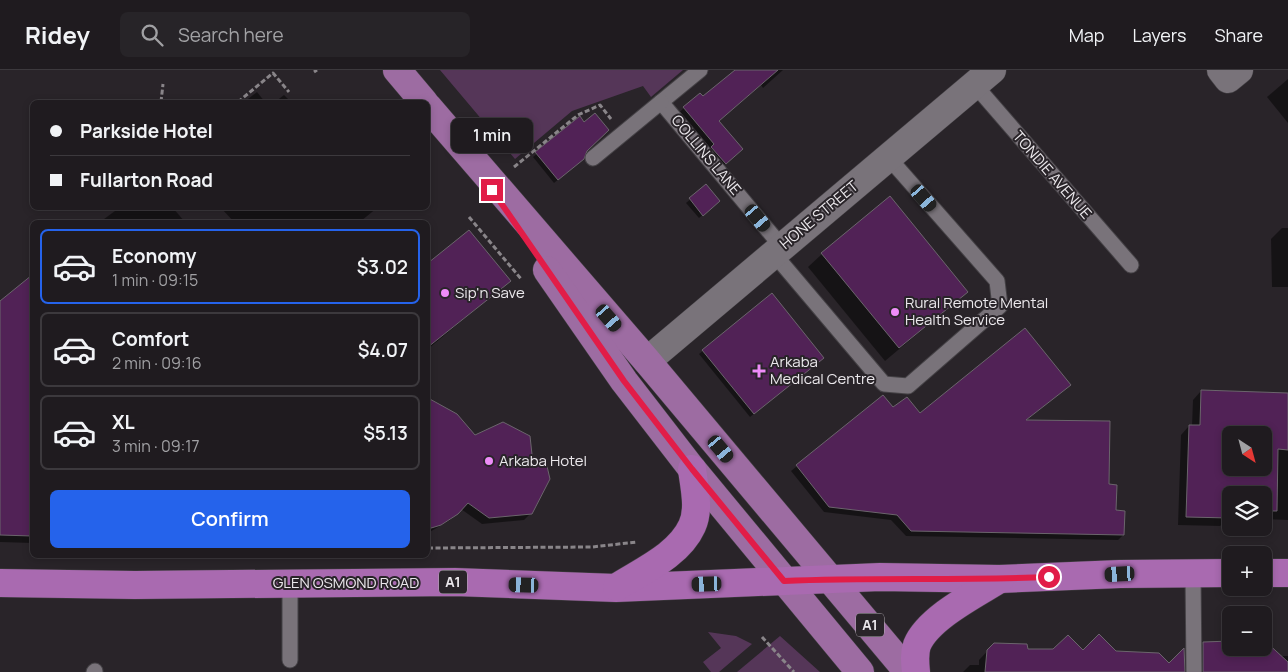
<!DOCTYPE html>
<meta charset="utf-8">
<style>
:root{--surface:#1f1b1f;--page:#272428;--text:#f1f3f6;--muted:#a1a1a4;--line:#3c393d;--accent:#2563eb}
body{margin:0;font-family:Manrope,sans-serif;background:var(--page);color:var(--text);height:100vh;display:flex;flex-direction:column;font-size:19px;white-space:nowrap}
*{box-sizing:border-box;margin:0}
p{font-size:16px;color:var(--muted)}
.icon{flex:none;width:28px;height:28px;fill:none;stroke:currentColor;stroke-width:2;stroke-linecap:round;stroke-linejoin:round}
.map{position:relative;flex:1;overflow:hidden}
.panel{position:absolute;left:30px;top:150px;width:400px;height:338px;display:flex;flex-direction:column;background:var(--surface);border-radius:8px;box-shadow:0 2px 8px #0003,0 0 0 1px var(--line)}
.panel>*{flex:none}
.top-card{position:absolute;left:30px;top:30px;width:400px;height:110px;border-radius:8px;box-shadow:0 2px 8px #0003,0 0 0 1px var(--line);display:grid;align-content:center;height:110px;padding:0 20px;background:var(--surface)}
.needle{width:32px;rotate:144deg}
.controls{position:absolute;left:1222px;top:356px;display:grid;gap:10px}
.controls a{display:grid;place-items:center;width:50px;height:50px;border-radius:8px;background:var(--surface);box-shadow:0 2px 8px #0003,0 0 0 1px var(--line);font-size:25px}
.end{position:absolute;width:22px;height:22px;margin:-11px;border:6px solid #e11d48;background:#fff;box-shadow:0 0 0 2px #fff}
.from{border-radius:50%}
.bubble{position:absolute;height:35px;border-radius:8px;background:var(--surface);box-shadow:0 2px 8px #0003,0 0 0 1px var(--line);font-size:16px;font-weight:600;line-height:35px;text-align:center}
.car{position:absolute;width:15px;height:30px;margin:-15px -8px;border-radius:6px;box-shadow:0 0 4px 1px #0007;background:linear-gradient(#222 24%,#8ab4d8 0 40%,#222 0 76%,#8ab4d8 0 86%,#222 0)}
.top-card b{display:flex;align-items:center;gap:18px;height:48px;font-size:19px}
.top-card b+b{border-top:1px solid var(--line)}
.top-card i{width:12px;height:12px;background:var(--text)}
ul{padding:9px 0 0;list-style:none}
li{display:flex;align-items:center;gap:15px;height:75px;margin:0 10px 8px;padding:0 10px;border:2px solid var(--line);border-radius:8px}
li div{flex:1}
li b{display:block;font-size:19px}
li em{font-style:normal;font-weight:600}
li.active{border-color:var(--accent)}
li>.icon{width:45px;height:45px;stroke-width:1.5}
.action{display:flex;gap:10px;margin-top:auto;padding:10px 20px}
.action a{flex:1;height:58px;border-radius:8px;background:var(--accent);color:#fff;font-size:20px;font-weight:600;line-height:58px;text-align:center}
header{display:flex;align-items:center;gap:30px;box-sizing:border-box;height:70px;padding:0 25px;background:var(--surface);border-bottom:1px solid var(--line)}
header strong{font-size:24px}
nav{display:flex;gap:28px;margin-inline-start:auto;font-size:18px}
.search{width:350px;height:45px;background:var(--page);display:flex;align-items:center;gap:12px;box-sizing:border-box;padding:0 18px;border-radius:8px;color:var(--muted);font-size:19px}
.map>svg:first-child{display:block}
.green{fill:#553658}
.shadow{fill:#0007;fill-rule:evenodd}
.building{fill:#512256;stroke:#6b656c;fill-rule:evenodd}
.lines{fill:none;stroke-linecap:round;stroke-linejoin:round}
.service-casing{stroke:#454246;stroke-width:17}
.minor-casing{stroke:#454246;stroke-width:29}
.primary-casing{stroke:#454246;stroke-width:29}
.trunk-casing{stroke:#454246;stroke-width:29}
.path{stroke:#898589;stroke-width:3;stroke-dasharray:5 2.5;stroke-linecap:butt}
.service{stroke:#79737a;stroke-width:15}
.minor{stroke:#79737a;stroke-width:28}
.primary{stroke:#9d6ca2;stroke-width:28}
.trunk{stroke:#a96ab0;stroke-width:28}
.route{stroke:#e11d48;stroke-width:6}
.poi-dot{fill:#ee8cf8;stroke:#292429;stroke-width:2}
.labels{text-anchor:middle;stroke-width:4;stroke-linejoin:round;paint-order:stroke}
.shield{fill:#292429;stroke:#b1adb2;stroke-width:1}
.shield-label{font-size:14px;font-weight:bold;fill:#ebe8ec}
.street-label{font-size:15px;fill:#ebe8ec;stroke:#292429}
.poi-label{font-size:15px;fill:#ebe8ec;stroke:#292429;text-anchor:start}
</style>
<header>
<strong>Ridey</strong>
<div class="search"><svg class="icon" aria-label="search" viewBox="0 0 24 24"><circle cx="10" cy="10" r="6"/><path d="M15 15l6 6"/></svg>Search here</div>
<nav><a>Map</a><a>Layers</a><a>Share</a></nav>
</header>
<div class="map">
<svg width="1288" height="602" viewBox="0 0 1288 602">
<rect width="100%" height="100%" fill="#292429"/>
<!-- green -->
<g class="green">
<polygon points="440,0 683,0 651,27 643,16 572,41 515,89"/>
<polygon points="708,562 736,566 752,574 719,602 711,602 703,592 721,578"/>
<polygon points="780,566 820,602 737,602"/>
</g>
<!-- shadow -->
<g class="shadow">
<polygon points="737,0 783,0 763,18 761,15 718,51 735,85 719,99 677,44 700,25 703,28"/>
<polygon points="1288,9 1288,53 1267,27"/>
<polygon points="257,22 265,32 244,32"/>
<polygon points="284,25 291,32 275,32"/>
<polygon points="580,48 585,81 579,92 554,113 533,87"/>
<polygon points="706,116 715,134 699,148 686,133"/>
<polygon points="119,138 173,138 185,152 100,152"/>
<polygon points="221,138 377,138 361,151 362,152 234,152"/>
<polygon points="1282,158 1288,158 1288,217 1272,217 1271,169"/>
<polygon points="469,161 509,211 428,279 428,194"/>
<polygon points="822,184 967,222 885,291 808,197"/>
<polygon points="32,207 32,473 0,472 0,233"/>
<polygon points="772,225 819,291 750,347 699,284"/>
<polygon points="1070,315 1024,352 1108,415 1123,465 1118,470 906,466 891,450 824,442 791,401 883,326 893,339 920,345"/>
<path d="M 1201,321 L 1288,324 L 1288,450 L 1264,449 L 1264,425 L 1231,425 L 1231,449 L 1228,449 L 1220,456 L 1178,455 L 1181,365 L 1189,356 L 1192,356 L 1193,330 ZM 1231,365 L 1264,365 L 1264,398 L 1231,398 Z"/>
<polygon points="428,333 437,335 531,443 524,450 482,454 461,439 450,450 428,463"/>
<polygon points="1264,570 1280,586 1288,586 1288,602 1196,602 1195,581 1204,573 1231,572 1231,578 1264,578"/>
<polygon points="994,574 1027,581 1115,582 1169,595 1184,602 963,602 970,595 979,595 979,590"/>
</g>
<!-- building -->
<g class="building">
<polygon points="735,0 778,0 719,51 743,79 726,94 711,77 714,74 683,37 700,23 703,26"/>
<polygon points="595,43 609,60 587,81 584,89 558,110 535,82 580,46 584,52"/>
<polygon points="706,114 720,131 703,146 689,128"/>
<polygon points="890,126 968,222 899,278 821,183"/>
<polygon points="469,160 511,211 428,277 428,193"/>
<polygon points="32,205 32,466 0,465 0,231"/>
<polygon points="772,223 824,288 754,344 702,280"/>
<polygon points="1025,258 1071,315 1026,350 1110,351 1109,414 1117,415 1116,440 1125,441 1124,465 911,461 897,445 829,437 796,395 883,325 893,337 907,327 920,343"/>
<path d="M 1201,320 L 1288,323 L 1288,380 L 1278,379 L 1277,441 L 1264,441 L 1264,425 L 1231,425 L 1230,448 L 1186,447 L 1189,355 L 1200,355 ZM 1231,365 L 1264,365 L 1264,398 L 1231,398 Z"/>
<polygon points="428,328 457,344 475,365 503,352 530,366 533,394 546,392 550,409 532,444 489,448 468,433 458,444 441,455 428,459"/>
<polygon points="1099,564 1116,581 1159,583 1169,593 1184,578 1185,602 985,602 987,580 994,573 1027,574 1028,579 1053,579 1068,565 1083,580"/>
<polygon points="1264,570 1288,592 1288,602 1203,602 1203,572 1231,571 1231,578 1264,578"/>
</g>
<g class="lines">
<!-- service casing -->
<g class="service-casing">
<g id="service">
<polyline points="700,0 661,32 782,177"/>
<polyline points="974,14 1131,195"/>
<polyline points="593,88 661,32"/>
<polyline points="774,184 884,314 908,316 1000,236 997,211 888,87"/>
<polyline points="1193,503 1194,602"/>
<polyline points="290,513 290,590"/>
<polyline points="94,602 95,601"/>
</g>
</g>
<!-- minor casing -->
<g class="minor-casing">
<g id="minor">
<polyline points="1221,0 1228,9 1239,0"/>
<polyline points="647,291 992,0"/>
</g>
</g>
<!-- primary casing -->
<g class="primary-casing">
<g id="primary">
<polyline points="397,0 424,32"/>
<polyline points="428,37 647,291 908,602"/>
<polyline points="547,200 624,311 692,399 860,602"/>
</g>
</g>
<!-- trunk casing -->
<g class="trunk-casing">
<g id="trunk">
<polyline points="1264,503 1288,503"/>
<polyline points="0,513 135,515 455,512 616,518 880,507 1000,509 1120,504 1231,503"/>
<path d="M 617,517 C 642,501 679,485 692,456 C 700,439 694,416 692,399"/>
<path d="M 916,602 C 915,592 914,584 917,575 C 928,548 976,524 1000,509"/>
</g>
</g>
<!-- path -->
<g class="path">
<polyline points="314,2 317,0"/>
<polyline points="161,32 163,14"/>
<polyline points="238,32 273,3 289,22"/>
<polyline points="514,97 578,45 600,35 611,49"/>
<polyline points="469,147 522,210"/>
<polyline points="428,478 592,477 637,472"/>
<polyline points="762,567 794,602"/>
</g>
<!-- service -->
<use href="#service" class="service"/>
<!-- minor -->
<use href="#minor" class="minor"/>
<!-- primary -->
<use href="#primary" class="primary"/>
<!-- trunk -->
<use href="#trunk" class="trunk"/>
</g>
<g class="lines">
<!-- route -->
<path class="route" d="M 492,120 L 624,311 L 692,399 L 784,511 C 873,507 961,511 1049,507"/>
</g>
<!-- markers -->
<g class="poi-dot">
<circle cx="445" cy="223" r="5"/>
<circle cx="895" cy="242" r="5"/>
<path d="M756.5 293.5h5v5h5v5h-5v5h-5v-5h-5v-5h5z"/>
<circle cx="489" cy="391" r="5"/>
</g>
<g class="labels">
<!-- shield labels -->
<g class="shield">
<rect x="439" y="500.5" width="28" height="23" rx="4"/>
<rect x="856" y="543.5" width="28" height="23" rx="4"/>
</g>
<g class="shield-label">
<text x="453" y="517">A1</text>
<text x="870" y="560">A1</text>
</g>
<!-- street labels -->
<g class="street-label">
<text transform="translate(706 85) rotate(50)" y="5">COLLINS LANE</text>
<text transform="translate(1052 105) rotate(49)" y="5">TONDIE AVENUE</text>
<text transform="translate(819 145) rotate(-40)" y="5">HONE STREET</text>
<text x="346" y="518">GLEN OSMOND ROAD</text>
</g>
<!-- poi labels -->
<g class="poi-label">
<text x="455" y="228">Sip'n Save</text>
<text x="905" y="238">Rural Remote Mental<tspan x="905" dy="17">Health Service</tspan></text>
<text x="770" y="297">Arkaba<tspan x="770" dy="17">Medical Centre</tspan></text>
<text x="499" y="396">Arkaba Hotel</text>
</g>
</g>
</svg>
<div class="controls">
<a><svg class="needle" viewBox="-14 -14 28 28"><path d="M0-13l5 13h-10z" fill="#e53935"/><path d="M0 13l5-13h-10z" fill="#a1a1a4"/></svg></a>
<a><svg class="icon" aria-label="layers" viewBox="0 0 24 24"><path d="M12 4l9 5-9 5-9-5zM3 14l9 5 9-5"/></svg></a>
<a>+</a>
<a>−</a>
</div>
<i class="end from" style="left:1049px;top:507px"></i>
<i class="end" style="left:492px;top:120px"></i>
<div class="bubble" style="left:451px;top:48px;width:82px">1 min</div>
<i class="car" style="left:924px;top:128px;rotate:139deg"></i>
<i class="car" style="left:758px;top:148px;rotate:140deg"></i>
<i class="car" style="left:609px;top:248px;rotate:139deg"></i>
<i class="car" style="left:721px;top:379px;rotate:140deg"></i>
<i class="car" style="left:1120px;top:504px;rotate:267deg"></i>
<i class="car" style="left:707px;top:514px;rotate:268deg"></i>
<i class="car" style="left:524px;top:515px;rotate:272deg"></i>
<div class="top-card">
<b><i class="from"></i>Parkside Hotel</b>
<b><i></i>Fullarton Road</b>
</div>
<section class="panel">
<ul>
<li class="active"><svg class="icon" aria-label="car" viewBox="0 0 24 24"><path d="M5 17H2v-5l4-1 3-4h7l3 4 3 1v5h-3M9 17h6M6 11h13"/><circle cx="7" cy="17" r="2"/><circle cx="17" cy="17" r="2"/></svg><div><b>Economy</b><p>1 min · 09:15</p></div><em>$3.02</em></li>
<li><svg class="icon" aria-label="car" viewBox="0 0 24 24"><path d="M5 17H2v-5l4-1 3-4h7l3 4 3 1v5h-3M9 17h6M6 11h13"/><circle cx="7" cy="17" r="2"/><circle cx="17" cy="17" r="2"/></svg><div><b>Comfort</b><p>2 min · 09:16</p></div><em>$4.07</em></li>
<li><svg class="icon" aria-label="car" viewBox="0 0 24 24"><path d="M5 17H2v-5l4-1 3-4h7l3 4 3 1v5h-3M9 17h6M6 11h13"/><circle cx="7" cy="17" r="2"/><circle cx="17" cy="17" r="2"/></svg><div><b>XL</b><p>3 min · 09:17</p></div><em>$5.13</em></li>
</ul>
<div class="action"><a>Confirm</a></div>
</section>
</div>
